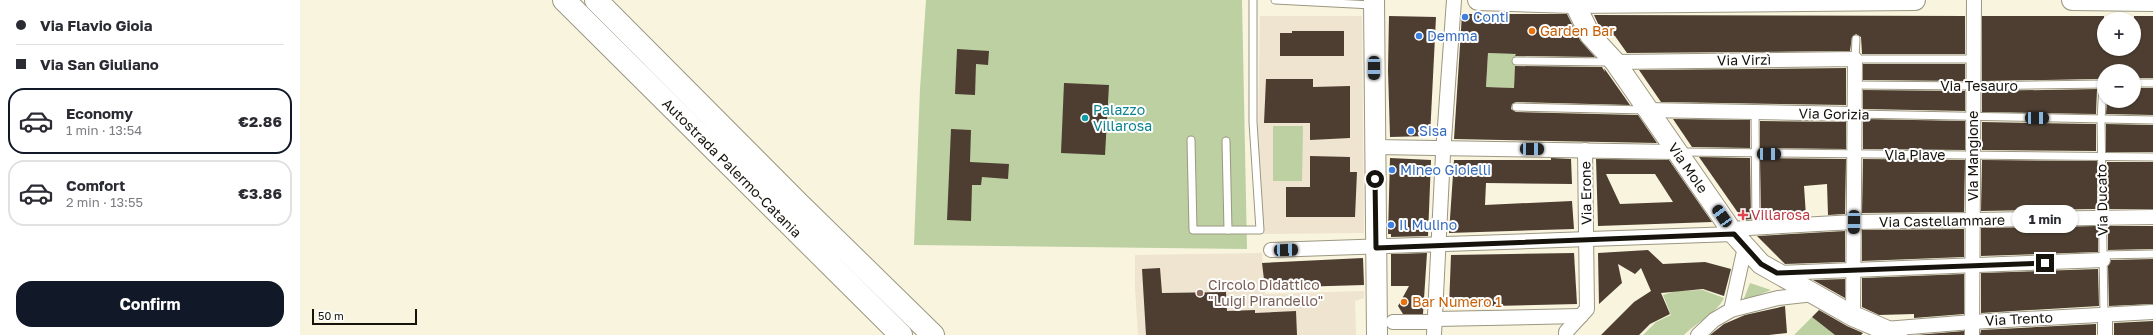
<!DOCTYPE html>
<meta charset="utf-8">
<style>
:root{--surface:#fff;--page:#f7f7f7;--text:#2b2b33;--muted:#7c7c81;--line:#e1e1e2;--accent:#111827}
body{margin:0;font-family:"Golos Text",sans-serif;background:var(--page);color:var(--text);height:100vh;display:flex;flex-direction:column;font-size:15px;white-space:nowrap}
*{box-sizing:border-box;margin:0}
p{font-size:13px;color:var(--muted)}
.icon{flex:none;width:22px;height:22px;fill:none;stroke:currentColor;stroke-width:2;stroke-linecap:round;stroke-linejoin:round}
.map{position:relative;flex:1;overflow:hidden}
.details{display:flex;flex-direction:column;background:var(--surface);width:300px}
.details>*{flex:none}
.guide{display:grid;align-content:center;height:88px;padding:0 16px;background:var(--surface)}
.fabs{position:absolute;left:1797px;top:12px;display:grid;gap:8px}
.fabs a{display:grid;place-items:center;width:44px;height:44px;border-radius:50%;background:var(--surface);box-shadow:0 1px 3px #0004;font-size:20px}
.scale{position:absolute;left:12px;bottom:10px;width:105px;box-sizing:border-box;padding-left:4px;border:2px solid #15130b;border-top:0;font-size:11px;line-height:14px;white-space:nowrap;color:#15130b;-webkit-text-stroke:3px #fff;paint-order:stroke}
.end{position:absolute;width:18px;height:18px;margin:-9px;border:5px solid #15130b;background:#fff;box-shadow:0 0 0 2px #fff}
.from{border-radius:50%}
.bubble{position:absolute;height:28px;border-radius:14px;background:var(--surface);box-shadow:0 1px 3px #0004;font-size:13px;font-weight:700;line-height:28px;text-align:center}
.car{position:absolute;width:12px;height:24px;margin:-12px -6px;border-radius:5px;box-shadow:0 0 3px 1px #0007;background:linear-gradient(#222 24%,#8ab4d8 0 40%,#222 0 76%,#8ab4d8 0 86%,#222 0)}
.guide b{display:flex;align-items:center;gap:14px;height:38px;font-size:15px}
.guide b+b{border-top:1px solid var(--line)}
.guide i{width:10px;height:10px;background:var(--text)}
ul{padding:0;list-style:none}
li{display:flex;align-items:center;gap:12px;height:66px;margin:0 8px 6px;padding:0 8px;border:2px solid var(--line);border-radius:16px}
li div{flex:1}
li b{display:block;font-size:15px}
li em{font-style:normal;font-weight:700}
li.selected{border-color:var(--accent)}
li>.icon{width:36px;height:36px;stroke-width:1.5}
.button{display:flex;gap:8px;margin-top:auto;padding:8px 16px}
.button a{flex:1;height:46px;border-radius:16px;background:var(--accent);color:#fff;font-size:16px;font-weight:700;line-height:46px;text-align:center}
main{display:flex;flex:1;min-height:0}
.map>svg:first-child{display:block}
.education{fill:#efe4cf}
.green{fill:#bcd0a2}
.building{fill:#4d3e31;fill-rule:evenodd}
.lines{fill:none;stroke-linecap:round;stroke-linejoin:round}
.lane-casing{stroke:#9b9782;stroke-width:9}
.street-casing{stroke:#9b9782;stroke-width:16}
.secondary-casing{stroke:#9b9782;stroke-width:22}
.highway-casing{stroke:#9b9782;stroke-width:24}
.lane{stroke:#fff;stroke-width:7}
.street{stroke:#fff;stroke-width:14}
.secondary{stroke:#fff;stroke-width:20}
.highway{stroke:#fff;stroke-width:22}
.route{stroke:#15130b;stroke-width:5}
.shop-dot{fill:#3f7fe0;stroke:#fff;stroke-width:1.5}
.food-dot{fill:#e8710a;stroke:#fff;stroke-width:1.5}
.culture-dot{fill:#0f9aa8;stroke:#fff;stroke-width:1.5}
.health-dot{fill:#e0444e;stroke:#fff;stroke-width:1.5}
.education-dot{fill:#8d6e63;stroke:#fff;stroke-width:1.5}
.labels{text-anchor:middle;stroke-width:4;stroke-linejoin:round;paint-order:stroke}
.shop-label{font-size:14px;fill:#366cbe;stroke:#fff;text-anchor:start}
.food-label{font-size:14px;fill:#c56008;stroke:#fff;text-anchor:start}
.street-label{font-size:14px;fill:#15130b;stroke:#fff}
.culture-label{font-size:14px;fill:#0d838f;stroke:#fff;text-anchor:start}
.health-label{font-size:14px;fill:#be3a42;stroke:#fff;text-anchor:start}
.education-label{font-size:14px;fill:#785e54;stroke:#fff;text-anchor:start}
</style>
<main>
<section class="details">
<div class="guide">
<b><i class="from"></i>Via Flavio Gioia</b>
<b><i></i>Via San Giuliano</b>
</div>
<ul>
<li class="selected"><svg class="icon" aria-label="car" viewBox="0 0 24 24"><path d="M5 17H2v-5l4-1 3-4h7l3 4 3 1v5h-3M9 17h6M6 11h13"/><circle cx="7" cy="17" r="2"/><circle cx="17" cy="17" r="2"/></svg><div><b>Economy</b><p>1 min · 13:54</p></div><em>€2.86</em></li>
<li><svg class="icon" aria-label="car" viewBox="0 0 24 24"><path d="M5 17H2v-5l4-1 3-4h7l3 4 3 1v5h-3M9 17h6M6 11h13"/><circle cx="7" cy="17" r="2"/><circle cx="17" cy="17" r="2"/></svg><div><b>Comfort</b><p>2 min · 13:55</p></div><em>€3.86</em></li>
</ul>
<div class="button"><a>Confirm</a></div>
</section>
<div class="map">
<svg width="1853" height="335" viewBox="0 0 1853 335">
<rect width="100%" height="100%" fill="#f9f4dd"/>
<!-- education -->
<g class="education">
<polygon points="960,16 1062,16 1064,233 961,234 958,131"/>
<polygon points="962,253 965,294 1064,291 1064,298 1055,301 1056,335 838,335 835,288 835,255"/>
</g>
<!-- green -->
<g class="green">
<polygon points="626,0 942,0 947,249 614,245 620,89"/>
<polygon points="1188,53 1216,54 1214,88 1186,87"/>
<polygon points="973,126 1003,126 1002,181 973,181"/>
<polygon points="1450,283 1471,290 1443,301"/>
<path d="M 1403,290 L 1424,298 C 1418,312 1396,323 1384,335 L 1343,335 L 1356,322 L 1371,315 L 1363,295 L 1376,291 Z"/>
<polygon points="1512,317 1534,334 1535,335 1494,335"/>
</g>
<!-- building -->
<g class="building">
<polygon points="1162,14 1267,14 1280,40 1295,57 1215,56 1216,54 1188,53 1186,87 1214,88 1215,66 1302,67 1305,72 1304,68 1330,105 1216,102 1212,104 1211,109 1216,112 1338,115 1357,143 1154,139"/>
<polygon points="1294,15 1665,16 1665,54 1562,54 1561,37 1556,34 1552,37 1550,51 1327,53 1315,36 1300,28"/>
<polygon points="1089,16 1136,17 1130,136 1090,137 1088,70"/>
<polygon points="1682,16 1804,16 1804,49 1834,49 1834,16 1853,16 1853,78 1834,78 1834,71 1804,71 1804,78 1797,79 1682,81"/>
<polygon points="992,31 1044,31 1044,56 980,56 980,33 992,33"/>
<polygon points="657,49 689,51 688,65 676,64 675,95 655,94"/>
<polygon points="1563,64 1665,64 1665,81 1563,80"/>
<polygon points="1546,68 1546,105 1361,102 1339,70"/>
<polygon points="966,79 1013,79 1013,87 1050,86 1050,138 1010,140 1010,123 964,123"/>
<polygon points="764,83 809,85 805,155 761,153"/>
<polygon points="1834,88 1853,88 1853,115 1806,114 1807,101 1834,101"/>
<polygon points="1797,89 1796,114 1682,112 1682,91"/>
<polygon points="1563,90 1665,91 1665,111 1563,109"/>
<polygon points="1373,119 1450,120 1450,148 1392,147"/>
<polygon points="1563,119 1665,121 1665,150 1563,149"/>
<polygon points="1460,121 1546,122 1546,149 1460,148"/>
<polygon points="1682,122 1796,124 1796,151 1682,150"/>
<polygon points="1806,124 1853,125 1853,152 1806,152"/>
<polygon points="651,129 671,130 670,162 709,164 708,179 682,177 681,185 672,185 671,221 647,220"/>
<polygon points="1010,156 1050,157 1050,172 1057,172 1055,217 986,217 986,187 1010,187"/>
<polygon points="1399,157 1450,158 1451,219 1443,220"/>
<polygon points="1090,158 1131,160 1128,236 1091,237 1091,234 1088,234"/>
<polygon points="1251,158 1271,159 1272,184 1186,183 1185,205 1272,201 1274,229 1149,233 1154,160 1251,160"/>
<polygon points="1460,158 1546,159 1545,214 1528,215 1527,184 1504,186 1506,216 1461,219"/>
<path d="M 1296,159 L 1369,160 L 1412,222 L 1298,226 ZM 1306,174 L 1355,174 L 1373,202 L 1320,204 Z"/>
<polygon points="1563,159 1665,160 1664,212 1562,213"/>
<polygon points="1682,160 1797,161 1797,209 1681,211"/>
<rect x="1807" y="162" width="46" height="47"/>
<polygon points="1798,226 1798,252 1681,256 1681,228"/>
<polygon points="1808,226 1853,226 1853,249 1808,250"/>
<polygon points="1664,229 1664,257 1562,261 1562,230"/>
<polygon points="1545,231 1545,262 1485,264 1457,236"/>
<polygon points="1348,250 1363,264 1405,262 1431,269 1424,296 1403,289 1361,293 1370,314 1350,324 1339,335 1301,335 1334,302 1351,291 1341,268 1335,274 1318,264 1322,283 1299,304 1298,253"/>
<polygon points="1127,253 1123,314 1103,314 1098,306 1109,286 1091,286 1091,254"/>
<polygon points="1274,253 1277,304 1149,307 1151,255"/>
<polygon points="1063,258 1064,285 965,288 962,263"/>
<polygon points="1853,259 1853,304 1809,306 1808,266 1811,260"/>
<polygon points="860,268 862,293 926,292 927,311 955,310 955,313 996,311 997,335 846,335 842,269"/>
<polygon points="1798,269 1799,306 1681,313 1681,273"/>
<polygon points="1664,274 1664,314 1614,318 1614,314 1579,315 1562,307 1562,278"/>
<polygon points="1545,279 1545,298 1513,280"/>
<polygon points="1485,306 1487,333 1469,335 1410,335 1424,324 1445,315"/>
<polygon points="1519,310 1547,326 1563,333 1561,335 1535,335 1512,317"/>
<polygon points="1853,321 1853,335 1814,335 1814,323"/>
<polygon points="1796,324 1796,335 1680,335 1681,330"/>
<polygon points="1664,331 1664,335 1616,335"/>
</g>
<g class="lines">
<!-- lane casing -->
<g class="lane-casing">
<g id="lane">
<polyline points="975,0 1072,5"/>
<polyline points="1556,39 1555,59 1673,59"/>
<polyline points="1216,61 1309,62"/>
<polyline points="1834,83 1853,83"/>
<polyline points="1803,84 1801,120 1804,316"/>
<polyline points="1555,85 1673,86 1804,84"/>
<polyline points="1216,107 1346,110"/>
<polyline points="1455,113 1456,228"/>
<polyline points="1555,114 1853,120"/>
<polyline points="891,140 893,230 960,230 953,122 953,0"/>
<polyline points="926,141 928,230"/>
<polyline points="1381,152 1853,157"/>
<polyline points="1803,255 1853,254"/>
</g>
</g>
<!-- street casing -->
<g class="street-casing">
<g id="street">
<polyline points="1315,62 1555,59 1553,316"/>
<polyline points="1347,110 1555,114"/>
<polyline points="1075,147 1376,152"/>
<polyline points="1431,229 1554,222 1853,217"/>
<polyline points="971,250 1434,234"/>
<polyline points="1477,273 1803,260"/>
<polyline points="1431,310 1478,298 1514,294"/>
<polyline points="1805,315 1805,335"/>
<polyline points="1135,319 1281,316"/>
<polyline points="1093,322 1135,322"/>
<polyline points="1585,329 1672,322 1853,312"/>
<polyline points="1134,335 1143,154 1154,0"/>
<polyline points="1266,335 1266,332 1287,309 1285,150"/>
<polyline points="1398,335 1414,320 1431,310 1445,247"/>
<polyline points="1672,335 1674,0"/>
</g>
</g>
<!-- secondary casing -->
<g class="secondary-casing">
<g id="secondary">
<polyline points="1074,0 1077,335"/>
<polyline points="1178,0 1273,3 1615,0"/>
<polyline points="1273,0 1290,35 1315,62 1434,234 1461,264 1553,316 1597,335"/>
<polyline points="1772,0 1853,1"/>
</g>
</g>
<!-- highway casing -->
<g class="highway-casing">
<g id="highway">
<polyline points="264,0 601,335"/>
<polyline points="296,0 498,203 633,335"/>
</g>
</g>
<!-- lane -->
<use href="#lane" class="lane"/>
<!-- street -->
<use href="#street" class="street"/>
<!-- secondary -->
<use href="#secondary" class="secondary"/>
<!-- highway -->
<use href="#highway" class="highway"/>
</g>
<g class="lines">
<!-- route -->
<polyline class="route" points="1075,179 1076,248 1434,234 1461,264 1477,273 1745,263"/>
</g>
<!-- markers -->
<g class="shop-dot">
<circle cx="1165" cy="17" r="4"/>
<circle cx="1119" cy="36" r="4"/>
<circle cx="1111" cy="131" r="4"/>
<circle cx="1092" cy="170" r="4"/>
<circle cx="1091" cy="225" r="4"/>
</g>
<g class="food-dot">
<circle cx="1232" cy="31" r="4"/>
<circle cx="1104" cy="302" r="4"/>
</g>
<circle class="culture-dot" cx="785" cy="118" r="4"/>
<path class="health-dot" d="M1441 209h4v4h4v4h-4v4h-4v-4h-4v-4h4z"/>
<circle class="education-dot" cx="900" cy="293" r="4"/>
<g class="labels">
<!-- shop labels -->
<g class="shop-label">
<text x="1173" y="22">Conti</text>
<text x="1127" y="41">Demma</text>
<text x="1119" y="136">Sisa</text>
<text x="1100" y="175">Mineo Gioielli</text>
<text x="1099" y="230">Il Mulino</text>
</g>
<!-- food labels -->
<g class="food-label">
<text x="1240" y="36">Garden Bar</text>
<text x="1112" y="307">Bar Numero 1</text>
</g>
<!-- street labels -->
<g class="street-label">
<text transform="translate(1444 60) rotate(-1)" y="5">Via Virzì</text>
<text x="1679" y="91">Via Tesauro</text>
<text transform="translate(1534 114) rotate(1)" y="5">Via Gorizia</text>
<text x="1615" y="160">Via Piave</text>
<text transform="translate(1673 156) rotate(-90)" y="5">Via Mangione</text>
<text transform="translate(432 168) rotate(45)" y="5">Autostrada Palermo-Catania</text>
<text transform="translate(1388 168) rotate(55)" y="5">Via Mole</text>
<text transform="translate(1286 193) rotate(-91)" y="5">Via Erone</text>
<text transform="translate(1802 200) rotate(-91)" y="5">Via Ducato</text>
<text transform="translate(1642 221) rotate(-1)" y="5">Via Castellammare</text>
<text transform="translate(1719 319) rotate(-3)" y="5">Via Trento</text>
</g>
<!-- culture labels -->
<g class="culture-label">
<text x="793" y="115">Palazzo<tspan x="793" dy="16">Villarosa</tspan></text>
</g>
<!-- health labels -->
<g class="health-label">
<text x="1451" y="220">Villarosa</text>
</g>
<!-- education labels -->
<g class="education-label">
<text x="908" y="290">Circolo Didattico<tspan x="908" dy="16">"Luigi Pirandello"</tspan></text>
</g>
</g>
</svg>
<div class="fabs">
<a>+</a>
<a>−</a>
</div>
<div class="scale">50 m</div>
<i class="end from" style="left:1075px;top:179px"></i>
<i class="end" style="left:1745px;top:263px"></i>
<div class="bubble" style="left:1712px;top:205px;width:66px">1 min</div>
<i class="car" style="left:1074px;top:68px;rotate:180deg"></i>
<i class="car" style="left:1737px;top:118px;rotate:91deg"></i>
<i class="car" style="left:1232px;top:149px;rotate:91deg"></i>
<i class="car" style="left:1469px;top:154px;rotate:91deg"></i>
<i class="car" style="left:1422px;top:216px;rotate:325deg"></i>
<i class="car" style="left:1554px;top:222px;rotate:181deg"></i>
<i class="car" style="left:986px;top:250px;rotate:88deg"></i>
</div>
</main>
